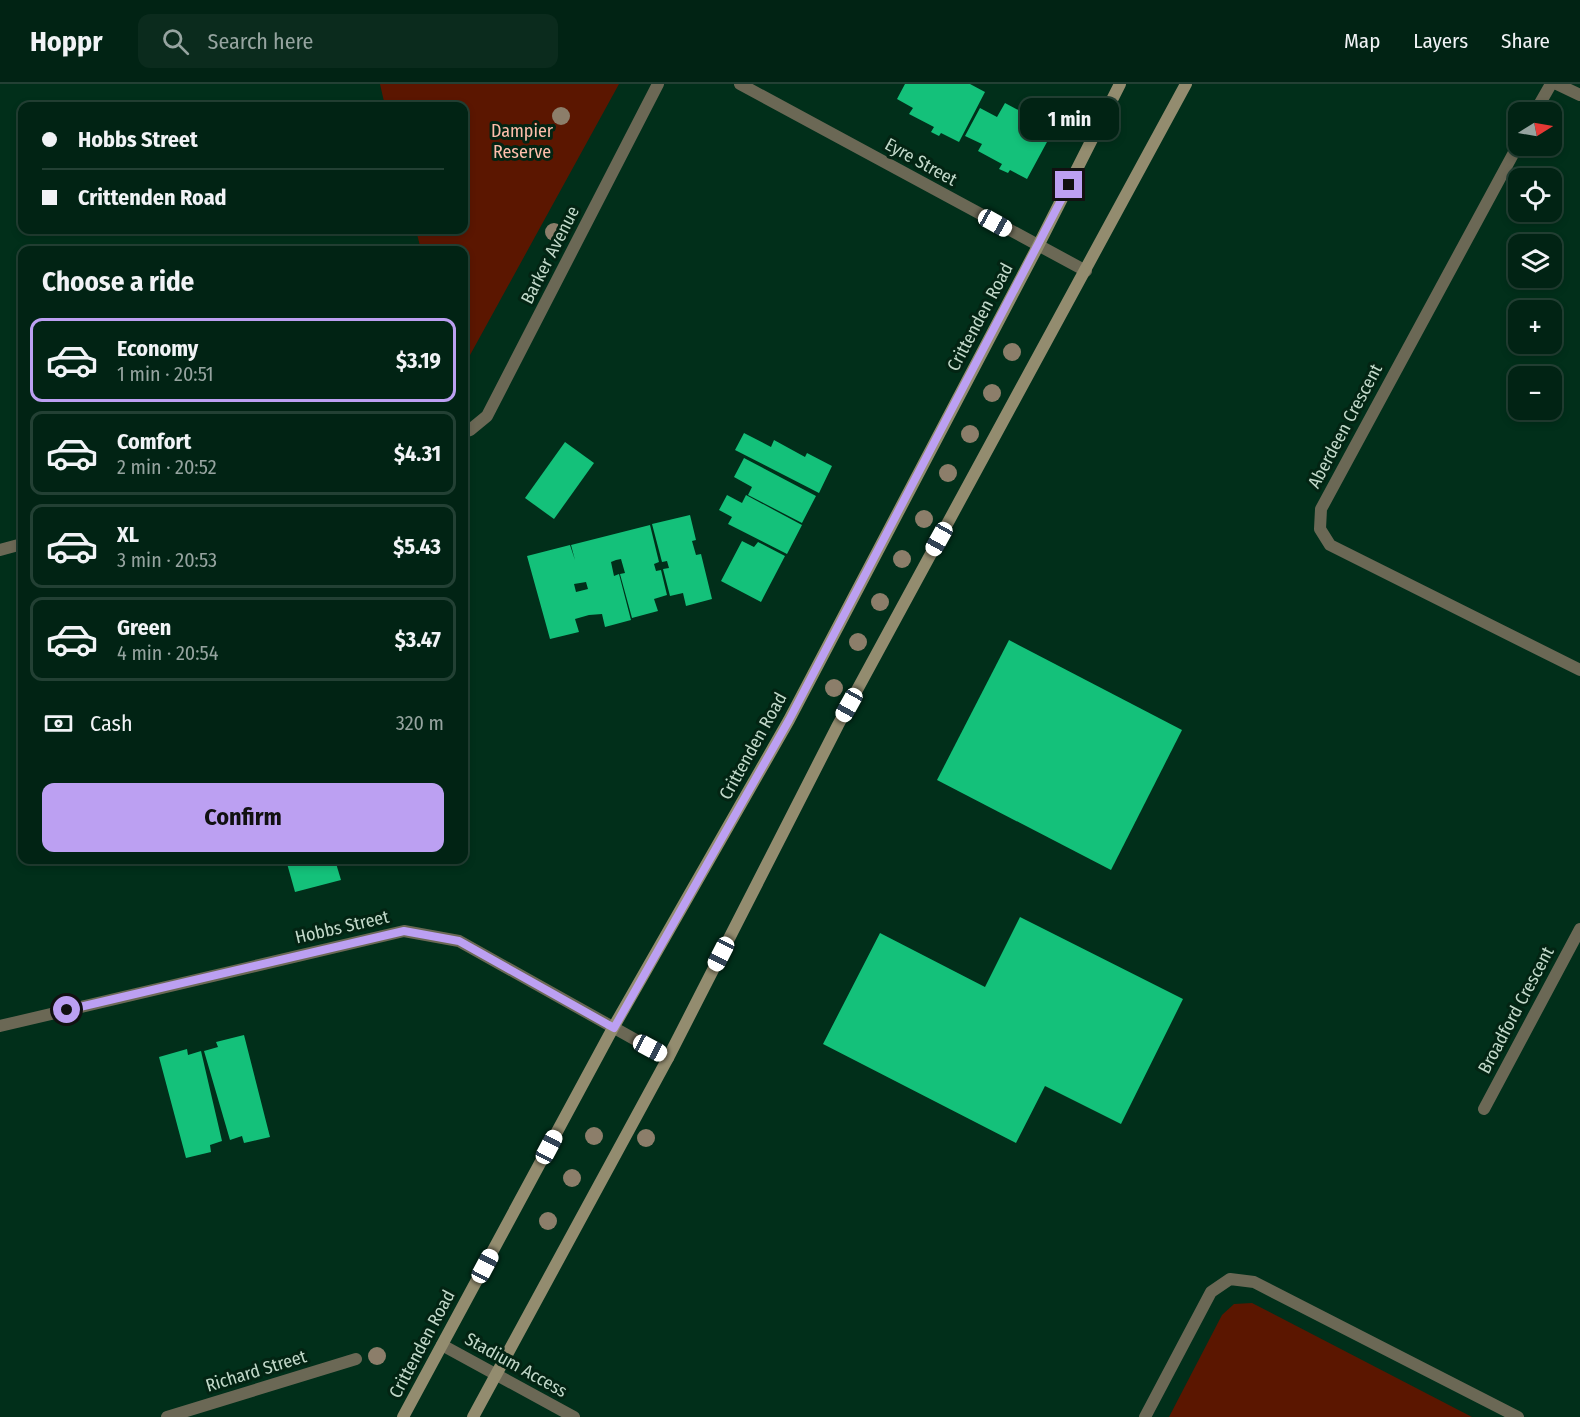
<!DOCTYPE html>
<meta charset="utf-8">
<style>
:root{--surface:#012314;--page:#0b2b1d;--text:#f1f3f6;--muted:#96a4a0;--line:#234034;--accent:#bca0f2}
body{margin:0;font-family:"Fira Sans Condensed",sans-serif;background:var(--page);color:var(--text);height:100vh;display:flex;flex-direction:column;font-size:22px;white-space:nowrap}
*{box-sizing:border-box;margin:0}
p{font-size:20px;color:var(--muted)}
.icon{flex:none;width:33px;height:33px;fill:none;stroke:currentColor;stroke-width:2;stroke-linecap:round;stroke-linejoin:round}
.map{position:relative;flex:1;overflow:hidden}
.drawer{position:absolute;left:18px;top:162px;width:450px;height:618px;display:flex;flex-direction:column;background:var(--surface);border-radius:12px;box-shadow:0 3px 9px #0003,0 0 0 2px var(--line)}
.drawer>*{flex:none}
.banner{position:absolute;left:18px;top:18px;width:450px;height:132px;border-radius:12px;box-shadow:0 3px 9px #0003,0 0 0 2px var(--line);display:grid;align-content:center;height:132px;padding:0 24px;background:var(--surface)}
.needle{width:39px;rotate:79deg}
.fabs{position:absolute;left:1508px;top:18px;display:grid;gap:12px}
.fabs a{display:grid;place-items:center;width:54px;height:54px;border-radius:12px;background:var(--surface);box-shadow:0 3px 9px #0003,0 0 0 2px var(--line);font-size:30px}
.end{position:absolute;width:27px;height:27px;margin:-14px;border:8px solid #bca0f2;background:#111;box-shadow:0 0 0 3px #111}
.from{border-radius:50%}
.bubble{position:absolute;height:42px;border-radius:12px;background:var(--surface);box-shadow:0 3px 9px #0003,0 0 0 2px var(--line);font-size:20px;font-weight:700;line-height:42px;text-align:center}
.car{position:absolute;width:18px;height:36px;margin:-18px -9px;border-radius:8px;box-shadow:0 0 4px 2px #0007;background:linear-gradient(#fff 24%,#345 0 40%,#fff 0 76%,#345 0 86%,#fff 0)}
.banner b{display:flex;align-items:center;gap:21px;height:57px;font-size:22px}
.banner b+b{border-top:2px solid var(--line)}
.banner i{width:15px;height:15px;background:var(--text)}
ul{padding:0;list-style:none}
li{display:flex;align-items:center;gap:18px;height:84px;margin:0 12px 9px;padding:0 12px;border:3px solid var(--line);border-radius:12px}
li div{flex:1}
li b{display:block;font-size:22px}
li em{font-style:normal;font-weight:700}
li.on{border-color:var(--accent)}
li>.icon{width:54px;height:54px;stroke-width:1.5}
h2{padding:0 24px;font-size:27px;line-height:72px}
.pay{display:flex;align-items:center;gap:15px;height:66px;padding:0 24px;font-size:22px}
.pay p{margin-inline-start:auto}
.primary-button{display:flex;gap:12px;margin-top:auto;padding:12px 24px}
.primary-button a{flex:1;height:69px;border-radius:12px;background:var(--accent);color:#111;font-size:24px;font-weight:700;line-height:69px;text-align:center}
header{display:flex;align-items:center;gap:36px;box-sizing:border-box;height:84px;padding:0 30px;background:var(--surface);border-bottom:2px solid var(--line)}
header strong{font-size:28px}
nav{display:flex;gap:33px;margin-inline-start:auto;font-size:21px}
.search{width:420px;height:54px;background:var(--page);display:flex;align-items:center;gap:15px;box-sizing:border-box;padding:0 21px;border-radius:12px;color:var(--muted);font-size:22px}
.map>svg:first-child{display:block}
.green{fill:#5b1600}
.building{fill:#14c17a;fill-rule:evenodd}
.lines{fill:none;stroke-linecap:round;stroke-linejoin:round}
.lane{stroke:#6b6855;stroke-width:12}
.street{stroke:#6b6855;stroke-width:12}
.secondary{stroke:#938c6f;stroke-width:12}
.tree{fill:#8c7e6a}
.route{stroke:#bca0f2;stroke-width:8}
.labels{text-anchor:middle;stroke-width:6;stroke-linejoin:round;paint-order:stroke}
.park-label{font-size:18px;fill:#febeab;stroke:#032413}
.street-label{font-size:18px;fill:#c2d9ca;stroke:#032413}
</style>
<header>
<strong>Hoppr</strong>
<div class="search"><svg class="icon" aria-label="search" viewBox="0 0 24 24"><circle cx="10" cy="10" r="6"/><path d="M15 15l6 6"/></svg>Search here</div>
<nav><a>Map</a><a>Layers</a><a>Share</a></nav>
</header>
<div class="map">
<svg width="1580" height="1333" viewBox="0 0 1580 1333">
<rect width="100%" height="100%" fill="#012f1a"/>
<!-- green -->
<g class="green">
<polygon points="380,0 619,0 464,282 464,166 421,166 416,146 464,146 464,22 385,22"/>
<polygon points="1252,1219 1472,1333 1169,1333 1222,1231 1234,1220"/>
</g>
<!-- building -->
<g class="building">
<polygon points="905,0 970,0 985,8 959,58 941,49 939,52 931,48 934,43 909,30 913,24 897,15"/>
<polygon points="1005,19 1054,45 1027,95 1010,86 1008,89 999,85 1002,80 978,67 982,60 965,52 980,24 997,33"/>
<polygon points="744,349 771,363 774,356 805,373 807,369 832,382 819,409 735,366"/>
<polygon points="565,358 594,379 554,435 525,414"/>
<polygon points="744,374 816,412 802,439 748,411 752,403 734,393"/>
<polygon points="727,411 742,419 746,411 802,441 787,470 728,440 732,433 719,426"/>
<polygon points="690,431 696,456 692,457 696,471 701,470 712,515 686,522 683,509 670,512 663,485 669,484 667,477 662,478 652,440"/>
<path d="M 650,441 L 659,478 L 654,480 L 656,487 L 661,486 L 667,511 L 654,515 L 658,527 L 632,534 L 620,490 L 625,489 L 621,475 L 616,476 L 611,478 L 614,492 L 619,490 L 631,536 L 605,543 L 602,530 L 589,531 L 575,535 L 579,548 L 550,555 L 527,472 L 570,461 L 575,476 L 571,461 ZM 586,498 L 588,505 L 576,508 L 574,500 Z"/>
<polygon points="742,457 754,463 758,458 785,472 761,518 721,497"/>
<polygon points="1009,556 1182,646 1111,786 937,696"/>
<polygon points="286,776 335,776 341,796 295,808"/>
<polygon points="1020,833 1183,915 1121,1040 1045,1002 1016,1059 823,960 880,849 985,903"/>
<polygon points="244,951 270,1053 244,1059 242,1052 230,1056 204,967 218,963 216,958"/>
<polygon points="187,965 188,971 201,967 222,1057 210,1061 211,1068 186,1074 159,973"/>
</g>
<g class="lines">
<!-- lane -->
<polyline class="lane" points="1145,1333 1211,1208 1230,1195 1254,1198 1518,1333"/>
<!-- street -->
<g class="street">
<polyline points="740,0 1086,187"/>
<polyline points="1557,0 1580,11"/>
<polyline points="1535,28 1551,0"/>
<polyline points="1518,61 1321,425 1320,445 1330,461 1580,586"/>
<polyline points="464,348 470,346 487,332 658,0"/>
<polyline points="0,466 22,460"/>
<polyline points="0,942 404,847 459,857 668,974"/>
<polyline points="1484,1025 1580,845"/>
<polyline points="442,1261 574,1333"/>
<polyline points="167,1333 356,1275"/>
</g>
<!-- secondary -->
<g class="secondary">
<polyline points="403,1333 613,944 789,636 1038,162 1120,0"/>
<polyline points="473,1333 668,974 838,641 1186,0"/>
</g>
</g>
<!-- trees -->
<g class="tree">
<circle cx="561" cy="32" r="9"/>
<circle cx="554" cy="148" r="9"/>
<circle cx="1012" cy="268" r="9"/>
<circle cx="992" cy="309" r="9"/>
<circle cx="970" cy="350" r="9"/>
<circle cx="948" cy="389" r="9"/>
<circle cx="924" cy="435" r="9"/>
<circle cx="902" cy="475" r="9"/>
<circle cx="880" cy="518" r="9"/>
<circle cx="858" cy="558" r="9"/>
<circle cx="834" cy="604" r="9"/>
<circle cx="594" cy="1052" r="9"/>
<circle cx="646" cy="1054" r="9"/>
<circle cx="572" cy="1094" r="9"/>
<circle cx="548" cy="1137" r="9"/>
<circle cx="377" cy="1272" r="9"/>
</g>
<g class="lines">
<!-- route -->
<polyline class="route" points="67,926 404,847 459,857 614,944 789,636 1069,101"/>
</g>
<g class="labels">
<!-- park labels -->
<g class="park-label">
<text x="522" y="53">Dampier<tspan x="522" dy="21">Reserve</tspan></text>
</g>
<!-- street labels -->
<g class="street-label">
<text transform="translate(921 78) rotate(29)" y="6">Eyre Street</text>
<text transform="translate(550 171) rotate(-63)" y="6">Barker Avenue</text>
<text transform="translate(980 233) rotate(-62)" y="6">Crittenden Road</text>
<text transform="translate(1345 342) rotate(-62)" y="6">Aberdeen Crescent</text>
<text transform="translate(753 662) rotate(-61)" y="6">Crittenden Road</text>
<text transform="translate(342 843) rotate(-13)" y="6">Hobbs Street</text>
<text transform="translate(1516 926) rotate(-62)" y="6">Broadford Crescent</text>
<text transform="translate(422 1260) rotate(-62)" y="6">Crittenden Road</text>
<text transform="translate(516 1281) rotate(29)" y="6">Stadium Access</text>
<text transform="translate(256 1287) rotate(-17)" y="6">Richard Street</text>
</g>
</g>
</svg>
<div class="fabs">
<a><svg class="needle" viewBox="-14 -14 28 28"><path d="M0-13l5 13h-10z" fill="#e53935"/><path d="M0 13l5-13h-10z" fill="#96a4a0"/></svg></a>
<a><svg class="icon" aria-label="locate" viewBox="0 0 24 24"><circle cx="12" cy="12" r="6"/><path d="M12 2v4M12 18v4M2 12h4M18 12h4"/></svg></a>
<a><svg class="icon" aria-label="layers" viewBox="0 0 24 24"><path d="M12 4l9 5-9 5-9-5zM3 14l9 5 9-5"/></svg></a>
<a>+</a>
<a>−</a>
</div>
<i class="end from" style="left:67px;top:926px"></i>
<i class="end" style="left:1069px;top:101px"></i>
<div class="bubble" style="left:1020px;top:14px;width:99px">1 min</div>
<i class="car" style="left:995px;top:139px;rotate:119deg"></i>
<i class="car" style="left:939px;top:455px;rotate:209deg"></i>
<i class="car" style="left:849px;top:621px;rotate:209deg"></i>
<i class="car" style="left:721px;top:870px;rotate:207deg"></i>
<i class="car" style="left:650px;top:964px;rotate:118deg"></i>
<i class="car" style="left:549px;top:1063px;rotate:28deg"></i>
<i class="car" style="left:485px;top:1182px;rotate:28deg"></i>
<div class="banner">
<b><i class="from"></i>Hobbs Street</b>
<b><i></i>Crittenden Road</b>
</div>
<section class="drawer">
<h2>Choose a ride</h2>
<ul>
<li class="on"><svg class="icon" aria-label="car" viewBox="0 0 24 24"><path d="M5 17H2v-5l4-1 3-4h7l3 4 3 1v5h-3M9 17h6M6 11h13"/><circle cx="7" cy="17" r="2"/><circle cx="17" cy="17" r="2"/></svg><div><b>Economy</b><p>1 min · 20:51</p></div><em>$3.19</em></li>
<li><svg class="icon" aria-label="car" viewBox="0 0 24 24"><path d="M5 17H2v-5l4-1 3-4h7l3 4 3 1v5h-3M9 17h6M6 11h13"/><circle cx="7" cy="17" r="2"/><circle cx="17" cy="17" r="2"/></svg><div><b>Comfort</b><p>2 min · 20:52</p></div><em>$4.31</em></li>
<li><svg class="icon" aria-label="car" viewBox="0 0 24 24"><path d="M5 17H2v-5l4-1 3-4h7l3 4 3 1v5h-3M9 17h6M6 11h13"/><circle cx="7" cy="17" r="2"/><circle cx="17" cy="17" r="2"/></svg><div><b>XL</b><p>3 min · 20:53</p></div><em>$5.43</em></li>
<li><svg class="icon" aria-label="car" viewBox="0 0 24 24"><path d="M5 17H2v-5l4-1 3-4h7l3 4 3 1v5h-3M9 17h6M6 11h13"/><circle cx="7" cy="17" r="2"/><circle cx="17" cy="17" r="2"/></svg><div><b>Green</b><p>4 min · 20:54</p></div><em>$3.47</em></li>
</ul>
<div class="pay"><svg class="icon" aria-label="cash" viewBox="0 0 24 24"><path d="M3 7h18v10H3z"/><circle cx="12" cy="12" r="2"/></svg>Cash<p>320 m</p></div>
<div class="primary-button"><a>Confirm</a></div>
</section>
</div>
